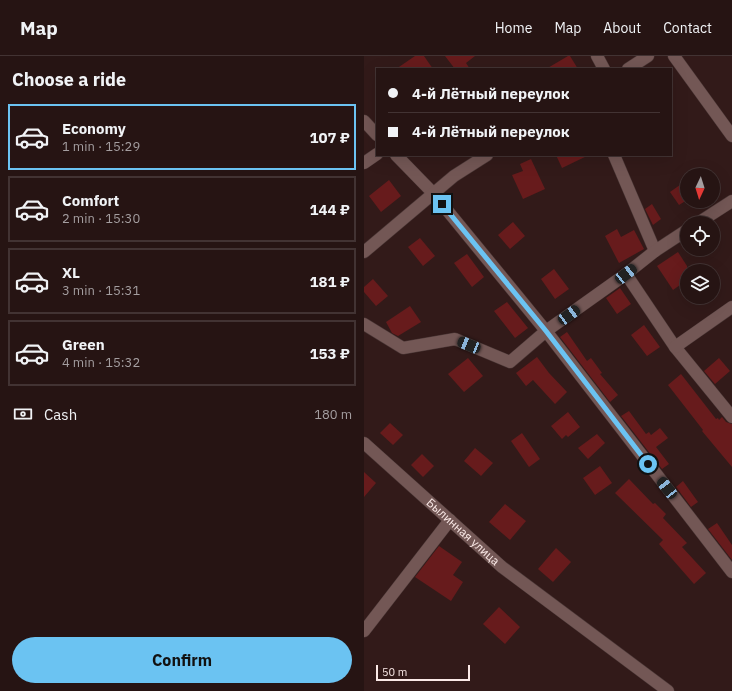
<!DOCTYPE html>
<meta charset="utf-8">
<style>
:root{--surface:#261413;--page:#322121;--text:#f1f3f6;--muted:#a49ea0;--line:#423333;--accent:#6bc3f2}
body{margin:0;font-family:"IBM Plex Sans",sans-serif;background:var(--page);color:var(--text);height:100vh;display:flex;flex-direction:column;font-size:15px;white-space:nowrap}
*{box-sizing:border-box;margin:0}
p{font-size:13px;color:var(--muted)}
.icon{flex:none;width:22px;height:22px;fill:none;stroke:currentColor;stroke-width:2;stroke-linecap:round;stroke-linejoin:round}
.map{position:relative;flex:1;overflow:hidden}
.details{display:flex;flex-direction:column;background:var(--surface);width:364px}
.details>*{flex:none}
.top-card{position:absolute;left:12px;top:12px;width:296px;height:88px;border-radius:0px;box-shadow:0 4px 16px #0002,0 0 0 1px var(--line);display:grid;align-content:center;height:88px;padding:0 12px;background:var(--surface)}
.needle{width:26px;rotate:184deg}
.fabs{position:absolute;left:316px;top:112px;display:grid;gap:8px}
.fabs a{display:grid;place-items:center;width:40px;height:40px;border-radius:50%;background:var(--surface);box-shadow:0 4px 16px #0002,0 0 0 1px var(--line);font-size:20px}
.scale{position:absolute;left:12px;bottom:10px;width:94px;box-sizing:border-box;padding-left:4px;border:2px solid #fae9e7;border-top:0;font-size:11px;line-height:14px;white-space:nowrap;color:#fae9e7;-webkit-text-stroke:3px #321a19;paint-order:stroke}
.end{position:absolute;width:18px;height:18px;margin:-9px;border:5px solid #6bc3f2;background:#111;box-shadow:0 0 0 2px #111}
.from{border-radius:50%}
.car{position:absolute;width:12px;height:24px;margin:-12px -6px;border-radius:5px;box-shadow:0 0 3px 1px #0007;background:linear-gradient(#222 24%,#8ab4d8 0 40%,#222 0 76%,#8ab4d8 0 86%,#222 0)}
.top-card b{display:flex;align-items:center;gap:14px;height:38px;font-size:15px}
.top-card b+b{border-top:1px solid var(--line)}
.top-card i{width:10px;height:10px;background:var(--text)}
ul{padding:0;list-style:none}
li{display:flex;align-items:center;gap:12px;height:66px;margin:0 8px 6px;padding:0 4px;border:2px solid var(--line);border-radius:0px}
li div{flex:1}
li b{display:block;font-size:15px}
li em{font-style:normal;font-weight:700}
li.active{border-color:var(--accent)}
li>.icon{width:36px;height:36px;stroke-width:1.5}
h2{padding:0 12px;font-size:18px;line-height:48px}
.pay{display:flex;align-items:center;gap:10px;height:44px;padding:0 12px;font-size:15px}
.pay p{margin-inline-start:auto}
.primary-button{display:flex;gap:8px;margin-top:auto;padding:8px 12px}
.primary-button a{flex:1;height:46px;border-radius:24px;background:var(--accent);color:#111;font-size:16px;font-weight:700;line-height:46px;text-align:center}
header{display:flex;align-items:center;gap:24px;box-sizing:border-box;height:56px;padding:0 20px;background:var(--surface);border-bottom:1px solid var(--line)}
header strong{font-size:19px}
nav{display:flex;gap:22px;margin-inline-start:auto;font-size:14px}
main{display:flex;flex:1;min-height:0}
.map>svg:first-child{display:block}
.building{fill:#671b1c}
.lines{fill:none;stroke-linecap:round;stroke-linejoin:round}
.street-casing{stroke:#4a3736;stroke-width:13}
.street{stroke:#735755;stroke-width:12}
.route{stroke:#6bc3f2;stroke-width:5}
.labels{text-anchor:middle;stroke-width:3;stroke-linejoin:round;paint-order:stroke}
.street-label{font-size:12px;fill:#fae9e7;stroke:#321a19}
</style>
<header>
<strong>Map</strong>
<nav><a>Home</a><a>Map</a><a>About</a><a>Contact</a></nav>
</header>
<main>
<section class="details">
<h2>Choose a ride</h2>
<ul>
<li class="active"><svg class="icon" aria-label="car" viewBox="0 0 24 24"><path d="M5 17H2v-5l4-1 3-4h7l3 4 3 1v5h-3M9 17h6M6 11h13"/><circle cx="7" cy="17" r="2"/><circle cx="17" cy="17" r="2"/></svg><div><b>Economy</b><p>1 min · 15:29</p></div><em>107 ₽</em></li>
<li><svg class="icon" aria-label="car" viewBox="0 0 24 24"><path d="M5 17H2v-5l4-1 3-4h7l3 4 3 1v5h-3M9 17h6M6 11h13"/><circle cx="7" cy="17" r="2"/><circle cx="17" cy="17" r="2"/></svg><div><b>Comfort</b><p>2 min · 15:30</p></div><em>144 ₽</em></li>
<li><svg class="icon" aria-label="car" viewBox="0 0 24 24"><path d="M5 17H2v-5l4-1 3-4h7l3 4 3 1v5h-3M9 17h6M6 11h13"/><circle cx="7" cy="17" r="2"/><circle cx="17" cy="17" r="2"/></svg><div><b>XL</b><p>3 min · 15:31</p></div><em>181 ₽</em></li>
<li><svg class="icon" aria-label="car" viewBox="0 0 24 24"><path d="M5 17H2v-5l4-1 3-4h7l3 4 3 1v5h-3M9 17h6M6 11h13"/><circle cx="7" cy="17" r="2"/><circle cx="17" cy="17" r="2"/></svg><div><b>Green</b><p>4 min · 15:32</p></div><em>153 ₽</em></li>
</ul>
<div class="pay"><svg class="icon" aria-label="cash" viewBox="0 0 24 24"><path d="M3 7h18v10H3z"/><circle cx="12" cy="12" r="2"/></svg>Cash<p>180 m</p></div>
<div class="primary-button"><a>Confirm</a></div>
</section>
<div class="map">
<svg width="368" height="635" viewBox="0 0 368 635">
<rect width="100%" height="100%" fill="#321a19"/>
<!-- building -->
<g class="building">
<polygon points="51,0 60,0 69,13 32,13"/>
<polygon points="81,0 111,0 102,7 106,13 91,13"/>
<polygon points="204,0 206,0 214,13 182,13"/>
<polygon points="192,99 225,99 198,112"/>
<polygon points="167,103 181,133 159,143 148,119 159,115 156,108"/>
<polygon points="25,124 37,140 17,156 5,140"/>
<polygon points="323,124 323,144 315,149 306,136"/>
<polygon points="288,148 297,163 289,169 281,153"/>
<polygon points="149,166 161,180 146,193 134,179"/>
<polygon points="253,173 257,181 270,174 280,193 255,207 241,180"/>
<polygon points="56,182 71,200 59,210 44,191"/>
<polygon points="314,196 323,210 323,224 309,234 293,210"/>
<polygon points="103,198 120,221 108,231 90,207"/>
<polygon points="190,213 205,233 191,243 177,223"/>
<polygon points="9,223 24,240 12,250 0,236 0,231"/>
<polygon points="256,232 267,248 253,258 242,242"/>
<polygon points="143,246 164,272 151,282 130,255"/>
<polygon points="46,250 57,266 34,280 28,277 22,266"/>
<polygon points="280,269 296,291 283,300 267,279"/>
<polygon points="203,276 223,305 227,302 238,317 236,318 254,339 246,346 196,281"/>
<polygon points="173,301 185,317 203,336 191,348 169,324 162,330 152,317"/>
<polygon points="104,302 119,320 100,336 84,318"/>
<polygon points="355,302 366,315 351,328 340,315"/>
<polygon points="317,318 352,363 354,362 355,364 358,361 362,366 368,368 368,411 338,375 339,374 304,329"/>
<polygon points="265,355 282,378 285,376 287,379 296,372 304,382 292,391 305,408 298,413 257,360"/>
<polygon points="204,356 216,371 204,381 202,379 198,383 187,370"/>
<polygon points="26,367 39,379 29,389 16,377"/>
<polygon points="158,377 176,403 165,411 147,385"/>
<polygon points="233,378 241,387 224,403 214,392"/>
<polygon points="111,392 129,407 117,420 100,405"/>
<polygon points="58,398 70,410 59,421 47,409"/>
<polygon points="236,410 248,427 231,439 219,422"/>
<polygon points="0,416 12,427 0,441"/>
<polygon points="265,423 289,448 291,447 302,458 299,462 323,487 318,491 342,517 330,528 295,488 299,484 251,437"/>
<polygon points="319,425 334,446 327,451 312,431"/>
<polygon points="141,448 162,465 146,484 125,466"/>
<polygon points="353,467 368,489 368,504 344,473"/>
<polygon points="75,490 98,506 89,519 99,526 87,545 51,521"/>
<polygon points="192,492 207,506 189,526 174,513"/>
<polygon points="135,551 156,571 141,588 119,568"/>
</g>
<g class="lines">
<!-- street casing -->
<g class="street-casing">
<g id="street">
<polyline points="233,0 240,13"/>
<polyline points="310,0 368,80"/>
<polyline points="264,13 284,0"/>
<polyline points="0,65 13,79"/>
<polyline points="32,99 69,137 182,275 368,516"/>
<polyline points="250,99 291,195"/>
<polyline points="0,107 13,98"/>
<polyline points="334,167 368,145"/>
<polyline points="0,196 90,120 123,99"/>
<polyline points="262,218 311,291 368,361"/>
<polyline points="0,268 39,292 91,283 146,306 182,275 262,218 291,195 323,174"/>
<polyline points="311,291 368,251"/>
<path id="s1" d="M 0,387 L 138,511 L 304,635"/>
<polyline points="0,575 86,464"/>
</g>
</g>
<!-- street -->
<use href="#street" class="street"/>
</g>
<g class="lines">
<!-- route -->
<polyline class="route" points="78,148 182,275 284,408"/>
</g>
<g class="labels">
<!-- street labels -->
<g class="street-label">
<text dy="4" stroke="none"><textPath href="#s1" startOffset="133">Былинная улица</textPath></text>
</g>
</g>
</svg>
<div class="fabs">
<a><svg class="needle" viewBox="-14 -14 28 28"><path d="M0-13l5 13h-10z" fill="#e53935"/><path d="M0 13l5-13h-10z" fill="#a49ea0"/></svg></a>
<a><svg class="icon" aria-label="locate" viewBox="0 0 24 24"><circle cx="12" cy="12" r="6"/><path d="M12 2v4M12 18v4M2 12h4M18 12h4"/></svg></a>
<a><svg class="icon" aria-label="layers" viewBox="0 0 24 24"><path d="M12 4l9 5-9 5-9-5zM3 14l9 5 9-5"/></svg></a>
</div>
<div class="scale">50 m</div>
<i class="end from" style="left:284px;top:408px"></i>
<i class="end" style="left:78px;top:148px"></i>
<i class="car" style="left:262px;top:218px;rotate:52deg"></i>
<i class="car" style="left:205px;top:259px;rotate:54deg"></i>
<i class="car" style="left:105px;top:289px;rotate:292deg"></i>
<i class="car" style="left:303px;top:432px;rotate:322deg"></i>
<div class="top-card">
<b><i class="from"></i>4-й Лётный переулок</b>
<b><i></i>4-й Лётный переулок</b>
</div>
</div>
</main>
